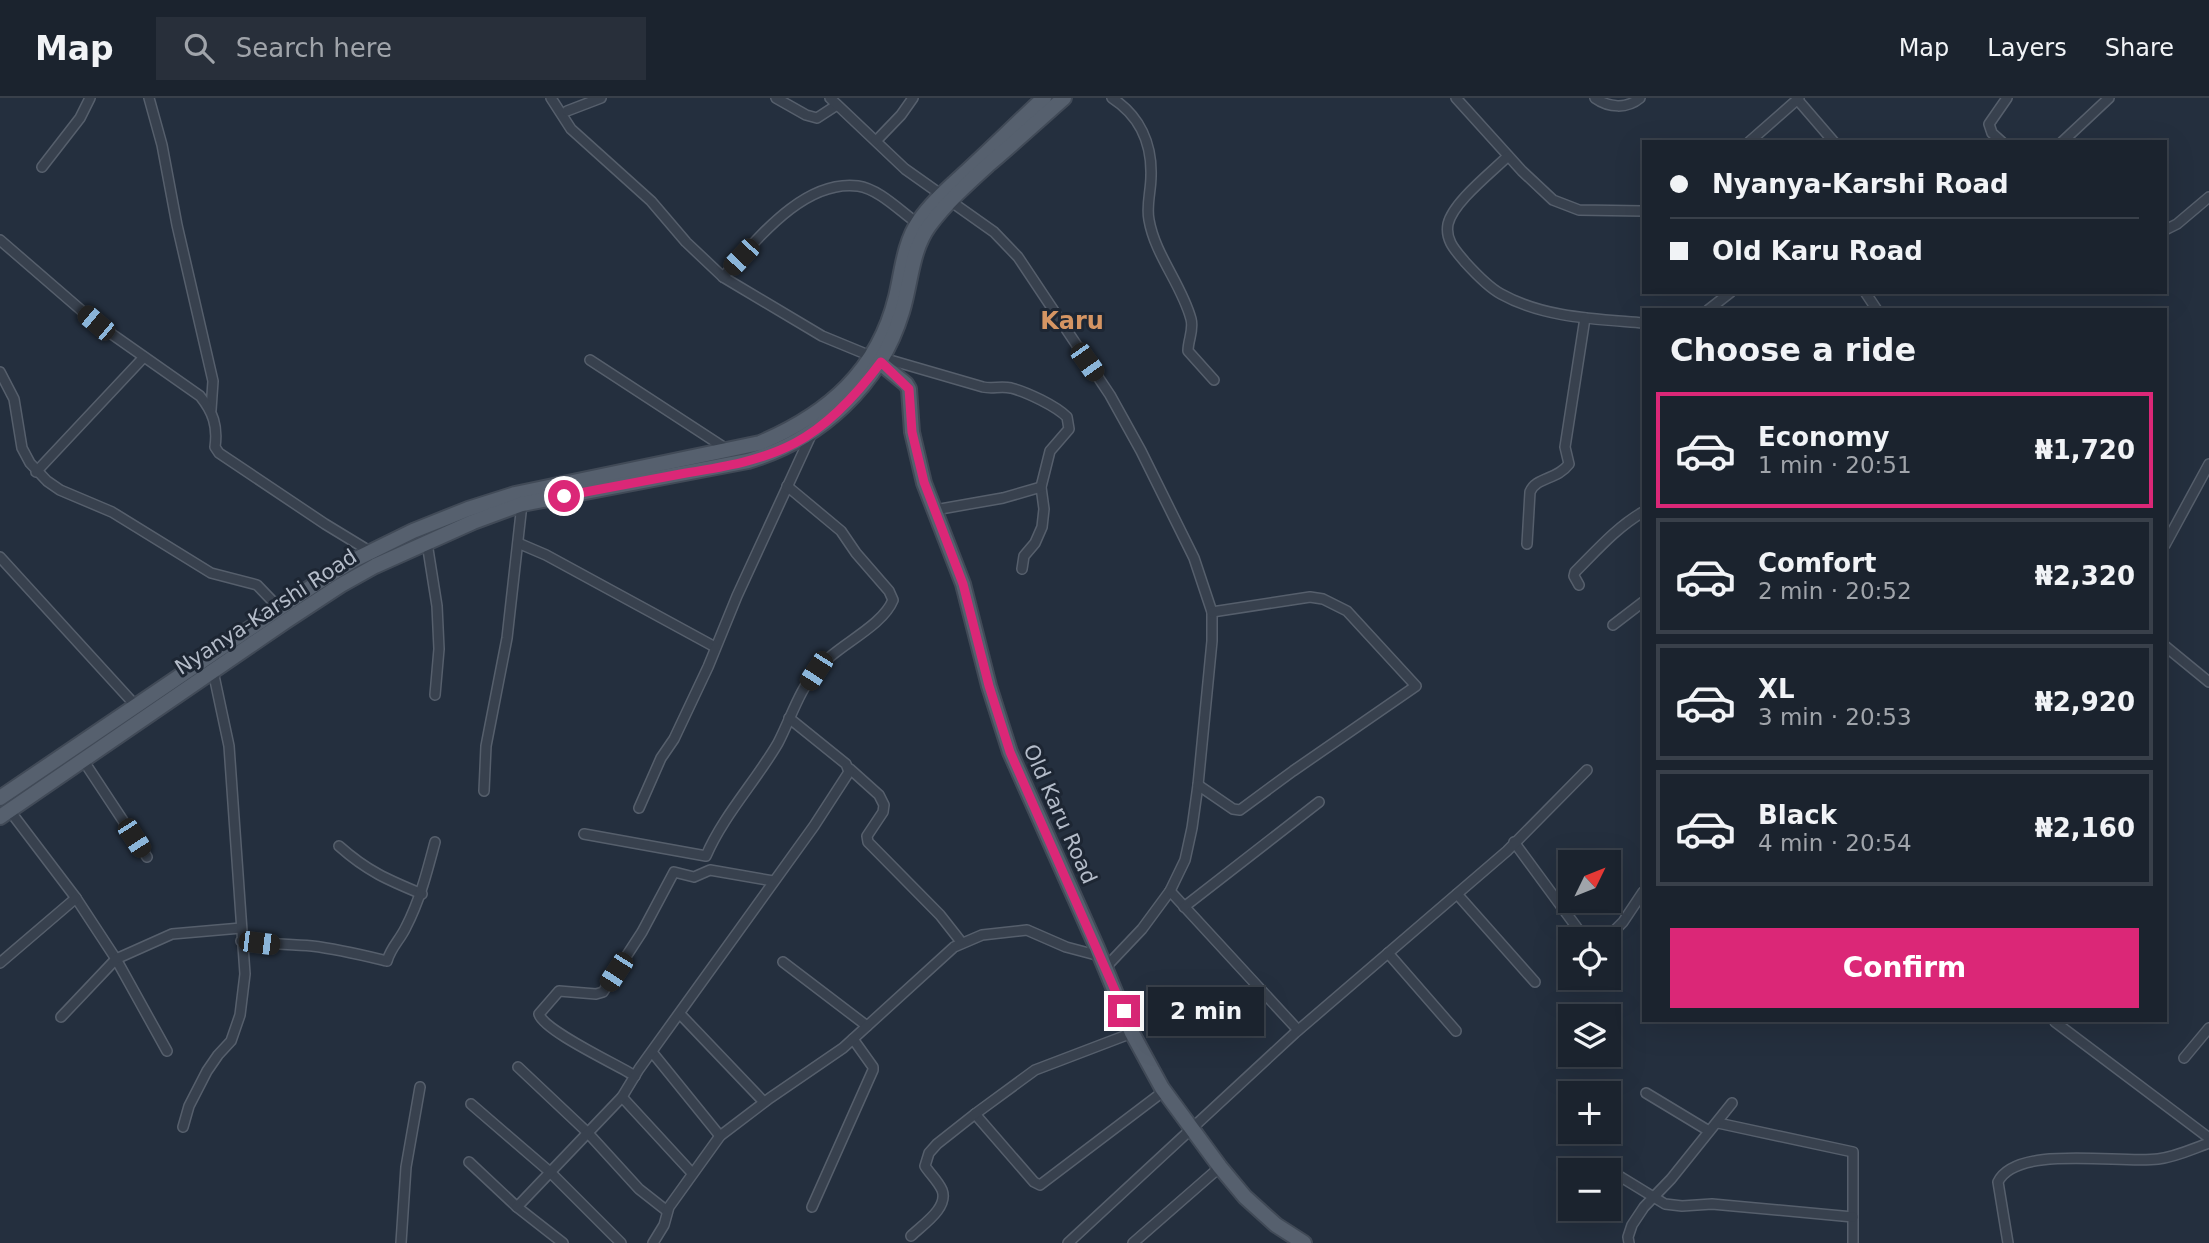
<!DOCTYPE html>
<meta charset="utf-8">
<style>
:root{--surface:#1b232e;--page:#282f3a;--text:#f1f3f6;--muted:#a0a4aa;--line:#39404a;--accent:#db2777}
body{margin:0;font-family:"DejaVu Sans",sans-serif;background:var(--page);color:var(--text);height:100vh;display:flex;flex-direction:column;font-size:26px;white-space:nowrap}
*{box-sizing:border-box;margin:0}
p{font-size:23px;color:var(--muted)}
.icon{flex:none;width:38px;height:38px;fill:none;stroke:currentColor;stroke-width:2;stroke-linecap:round;stroke-linejoin:round}
.map{position:relative;flex:1;overflow:hidden}
.drawer{position:absolute;left:1642px;top:210px;width:525px;height:714px;display:flex;flex-direction:column;background:var(--surface);border-radius:0px;box-shadow:0 7px 28px #0002,0 0 0 2px var(--line)}
.drawer>*{flex:none}
.hud{position:absolute;left:1642px;top:42px;width:525px;height:154px;border-radius:0px;box-shadow:0 7px 28px #0002,0 0 0 2px var(--line);display:grid;align-content:center;height:154px;padding:0 28px;background:var(--surface)}
.needle{width:46px;rotate:47deg}
.buttons{position:absolute;left:1558px;top:752px;display:grid;gap:14px}
.buttons a{display:grid;place-items:center;width:63px;height:63px;border-radius:0px;background:var(--surface);box-shadow:0 7px 28px #0002,0 0 0 2px var(--line);font-size:35px}
.end{position:absolute;width:32px;height:32px;margin:-16px;border:9px solid #db2777;background:#fff;box-shadow:0 0 0 4px #fff}
.from{border-radius:50%}
.bubble{position:absolute;height:49px;border-radius:0px;background:var(--surface);box-shadow:0 7px 28px #0002,0 0 0 2px var(--line);font-size:23px;font-weight:700;line-height:49px;text-align:center}
.car{position:absolute;width:21px;height:42px;margin:-21px -10px;border-radius:9px;box-shadow:0 0 5px 2px #0007;background:linear-gradient(#222 24%,#8ab4d8 0 40%,#222 0 76%,#8ab4d8 0 86%,#222 0)}
.hud b{display:flex;align-items:center;gap:24px;height:66px;font-size:26px}
.hud b+b{border-top:2px solid var(--line)}
.hud i{width:18px;height:18px;background:var(--text)}
ul{padding:0;list-style:none}
li{display:flex;align-items:center;gap:21px;height:116px;margin:0 14px 10px;padding:0 14px;border:4px solid var(--line);border-radius:0px}
li div{flex:1}
li b{display:block;font-size:26px}
li em{font-style:normal;font-weight:700}
li.on{border-color:var(--accent)}
li>.icon{width:63px;height:63px;stroke-width:1.5}
h2{padding:0 28px;font-size:32px;line-height:84px}
.primary-button{display:flex;gap:14px;margin-top:auto;padding:14px 28px}
.primary-button a{flex:1;height:80px;border-radius:0px;background:var(--accent);color:#fff;font-size:28px;font-weight:700;line-height:80px;text-align:center}
header{display:flex;align-items:center;gap:42px;box-sizing:border-box;height:98px;padding:0 35px;background:var(--surface);border-bottom:2px solid var(--line)}
header strong{font-size:33px}
nav{display:flex;gap:38px;margin-inline-start:auto;font-size:24px}
.search{width:490px;height:63px;background:var(--page);display:flex;align-items:center;gap:18px;box-sizing:border-box;padding:0 24px;border-radius:0px;color:var(--muted);font-size:26px}
.map>svg:first-child{display:block}
.lines{fill:none;stroke-linecap:round;stroke-linejoin:round}
.street-casing{stroke:#565f6c;stroke-width:12}
.primary-casing{stroke:#414a57;stroke-width:18}
.street{stroke:#38414e;stroke-width:9}
.primary{stroke:#56606e;stroke-width:14}
.route{stroke:#db2777;stroke-width:9}
.labels{text-anchor:middle;stroke-width:6;stroke-linejoin:round;paint-order:stroke}
.street-label{font-size:21px;fill:#b4bcc9;stroke:#1d2633}
.quarter-label{font-size:24px;font-weight:bold;fill:#d59563;stroke:#1d2633}
</style>
<header>
<strong>Map</strong>
<div class="search"><svg class="icon" aria-label="search" viewBox="0 0 24 24"><circle cx="10" cy="10" r="6"/><path d="M15 15l6 6"/></svg>Search here</div>
<nav><a>Map</a><a>Layers</a><a>Share</a></nav>
</header>
<div class="map">
<svg width="2209" height="1145" viewBox="0 0 2209 1145">
<rect width="100%" height="100%" fill="#242f3e"/>
<g class="lines">
<!-- street casing -->
<g class="street-casing">
<g id="street">
<polyline points="149,0 162,47 177,127 213,283 211,312"/>
<polyline points="551,0 571,31 651,103 686,144 723,179 822,238 873,259"/>
<polyline points="776,0 806,17 817,20 837,7"/>
<polyline points="830,0 905,71 994,134 1018,159 1110,297 1141,353 1194,460 1212,514 1212,543 1198,687 1192,730 1185,762 1170,793 1142,831 1105,870"/>
<path d="M 1112,0 C 1140,18 1152,46 1151,78 C 1151,93 1146,108 1149,122 C 1155,157 1182,187 1191,221 C 1194,232 1188,242 1188,253 L 1214,282"/>
<polyline points="1456,0 1522,73 1553,102 1579,112 1643,113"/>
<path d="M 1595,0 C 1609,10 1627,11 1640,0"/>
<polyline points="1797,1 1834,44"/>
<polyline points="567,13 601,0"/>
<polyline points="876,43 901,17 913,0"/>
<polyline points="1749,44 1799,0"/>
<polyline points="2002,44 1992,35 1989,26 2007,0"/>
<polyline points="2062,44 2109,0"/>
<path d="M 1508,58 C 1492,74 1453,104 1448,126 C 1445,142 1455,152 1465,164 C 1475,175 1488,189 1501,196 C 1544,220 1596,221 1643,225"/>
<polyline points="42,69 80,20 90,0"/>
<polyline points="2165,132 2177,126 2209,99"/>
<path d="M 0,142 L 96,225 L 200,298 C 213,314 218,328 215,349 L 219,355 L 325,426 L 371,454"/>
<path d="M 723,179 C 756,143 803,81 858,88 C 879,91 900,113 917,125"/>
<polyline points="1865,194 1877,212"/>
<polyline points="1708,212 1731,194"/>
<path d="M 883,260 L 983,289 C 992,291 1001,288 1011,290 C 1027,294 1056,308 1067,319 L 1069,331 L 1050,353 L 1041,389 L 1044,411 L 1042,429 L 1035,445 L 1024,458 L 1022,471"/>
<polyline points="590,262 728,352"/>
<polyline points="0,274 14,301 22,350 30,365 47,383 60,392 112,414 211,475 257,487 281,512"/>
<polyline points="36,374 144,259"/>
<polyline points="935,412 1003,400 1041,389"/>
<polyline points="427,445 437,508 439,551 435,597"/>
<polyline points="518,445 546,457 715,549"/>
<path d="M 1527,446 L 1530,394 C 1536,379 1557,382 1569,366 L 1565,349 L 1585,220"/>
<polyline points="2165,447 2209,366"/>
<polyline points="0,459 136,608"/>
<path d="M 1579,487 L 1574,478 L 1575,474 C 1597,452 1617,429 1643,414"/>
<polyline points="1613,527 1643,504"/>
<polyline points="2165,548 2209,584"/>
<polyline points="83,662 147,759"/>
<polyline points="850,671 879,697 884,707 883,714 867,738 868,744 940,817 962,845"/>
<polyline points="1198,687 1233,711 1240,712 1293,673 1416,588 1347,513 1323,501 1310,499 1212,514"/>
<polyline points="484,693 486,648 507,540 522,406"/>
<polyline points="639,710 661,660 674,641 708,569 737,498 812,335"/>
<polyline points="10,713 76,800 116,861 167,953"/>
<path d="M 584,736 L 706,758 C 723,718 756,683 778,645 C 791,620 799,592 818,570 C 838,547 882,529 893,502 L 889,493 L 856,455 L 841,433 L 787,388"/>
<polyline points="1514,744 1586,842"/>
<path d="M 339,748 C 367,773 388,782 422,796"/>
<polyline points="1170,793 1298,932"/>
<polyline points="1457,796 1535,884"/>
<polyline points="1184,809 1319,704"/>
<polyline points="1605,842 1623,824 1643,794"/>
<path d="M 241,843 C 265,846 288,846 312,848 C 338,851 362,857 387,863 C 391,849 400,842 406,829 C 420,802 427,774 435,744"/>
<polyline points="1388,855 1456,933"/>
<polyline points="783,864 867,928"/>
<polyline points="0,865 76,800"/>
<polyline points="680,916 764,1004"/>
<polyline points="61,919 116,861 172,836 241,830"/>
<polyline points="2055,924 2209,1040"/>
<polyline points="652,954 720,1038"/>
<polyline points="2184,960 2209,930"/>
<polyline points="518,969 587,1034 639,1091 667,1113"/>
<path d="M 635,978 C 616,966 544,933 539,916 L 559,893 L 596,896 L 603,894 L 642,834 L 674,774 L 694,779 L 710,772 L 773,783"/>
<polyline points="1646,995 1709,1033"/>
<polyline points="622,999 692,1075"/>
<polyline points="471,1006 550,1074 621,1145"/>
<polyline points="975,1016 1034,1084 1040,1087 1164,993"/>
<polyline points="1718,1025 1853,1054 1853,1145"/>
<polyline points="183,1029 189,1008 207,973 218,957 231,943 240,917 245,876 229,648 213,573"/>
<polyline points="469,1064 517,1109 563,1145"/>
<polyline points="1598,1065 1665,1106 1682,1108 1712,1106 1853,1119"/>
<polyline points="517,1109 622,999 639,971 814,728 849,674 846,666 789,620"/>
<polyline points="812,1109 873,972 873,969 853,941"/>
<path d="M 911,1138 C 922,1127 949,1110 942,1092 C 938,1083 930,1076 925,1068 L 929,1055 L 937,1046 L 975,1016 L 1035,972 L 1132,935"/>
<polyline points="401,1145 406,1069 420,989"/>
<polyline points="653,1145 664,1127 669,1109 720,1038 770,1000 843,950 954,849 982,837 1027,832 1066,849 1100,858"/>
<polyline points="1068,1145 1295,935 1507,753 1587,672"/>
<polyline points="1133,1145 1220,1069"/>
<polyline points="1629,1145 1628,1139 1632,1127 1644,1109 1671,1081 1732,1005"/>
<path d="M 2008,1145 L 1998,1084 C 2016,1046 2120,1066 2158,1061 C 2176,1059 2192,1051 2209,1045"/>
</g>
</g>
<!-- primary casing -->
<g class="primary-casing">
<g id="primary">
<polyline points="874,260 906,286 909,291 912,334 924,385 963,486 989,588 1010,654 1097,850 1132,935 1162,990 1220,1069 1245,1099 1276,1127 1304,1145"/>
<path d="M 0,700 L 317,485 L 352,463 L 413,433 L 468,411 L 515,396 L 760,345 C 828,316 878,273 896,199 C 902,174 904,145 919,123 C 932,104 950,89 967,73 C 993,49 1018,24 1044,0"/>
<path d="M 0,719 L 286,523 L 341,487 L 375,468 L 473,424 L 522,406 L 748,363 C 820,342 880,287 902,214 C 911,185 911,153 929,128 C 946,105 967,86 988,67 C 1014,45 1039,22 1064,0"/>
</g>
</g>
<!-- street -->
<use href="#street" class="street"/>
<!-- primary -->
<use href="#primary" class="primary"/>
</g>
<g class="lines">
<!-- route -->
<path class="route" d="M 564,398 C 605,390 645,383 686,375 C 723,369 761,363 795,345 C 829,327 858,295 881,264 L 909,291 L 912,334 L 924,384 L 963,486 L 989,588 L 1010,654 L 1124,913"/>
</g>
<g class="labels">
<!-- street labels -->
<g class="street-label">
<text transform="translate(266 514) rotate(-33)" y="7">Nyanya-Karshi Road</text>
<text transform="translate(1060 716) rotate(66)" y="7">Old Karu Road</text>
</g>
<!-- quarter labels -->
<g class="quarter-label">
<text x="1072" y="231">Karu</text>
</g>
</g>
</svg>
<div class="buttons">
<a><svg class="needle" viewBox="-14 -14 28 28"><path d="M0-13l5 13h-10z" fill="#e53935"/><path d="M0 13l5-13h-10z" fill="#a0a4aa"/></svg></a>
<a><svg class="icon" aria-label="locate" viewBox="0 0 24 24"><circle cx="12" cy="12" r="6"/><path d="M12 2v4M12 18v4M2 12h4M18 12h4"/></svg></a>
<a><svg class="icon" aria-label="layers" viewBox="0 0 24 24"><path d="M12 4l9 5-9 5-9-5zM3 14l9 5 9-5"/></svg></a>
<a>+</a>
<a>−</a>
</div>
<i class="end from" style="left:564px;top:398px"></i>
<i class="end" style="left:1124px;top:913px"></i>
<div class="bubble" style="left:1148px;top:889px;width:116px">2 min</div>
<i class="car" style="left:741px;top:159px;rotate:223deg"></i>
<i class="car" style="left:96px;top:225px;rotate:310deg"></i>
<i class="car" style="left:1087px;top:264px;rotate:145deg"></i>
<i class="car" style="left:816px;top:573px;rotate:213deg"></i>
<i class="car" style="left:134px;top:740px;rotate:147deg"></i>
<i class="car" style="left:259px;top:845px;rotate:97deg"></i>
<i class="car" style="left:616px;top:874px;rotate:213deg"></i>
<div class="hud">
<b><i class="from"></i>Nyanya-Karshi Road</b>
<b><i></i>Old Karu Road</b>
</div>
<section class="drawer">
<h2>Choose a ride</h2>
<ul>
<li class="on"><svg class="icon" aria-label="car" viewBox="0 0 24 24"><path d="M5 17H2v-5l4-1 3-4h7l3 4 3 1v5h-3M9 17h6M6 11h13"/><circle cx="7" cy="17" r="2"/><circle cx="17" cy="17" r="2"/></svg><div><b>Economy</b><p>1 min · 20:51</p></div><em>₦1,720</em></li>
<li><svg class="icon" aria-label="car" viewBox="0 0 24 24"><path d="M5 17H2v-5l4-1 3-4h7l3 4 3 1v5h-3M9 17h6M6 11h13"/><circle cx="7" cy="17" r="2"/><circle cx="17" cy="17" r="2"/></svg><div><b>Comfort</b><p>2 min · 20:52</p></div><em>₦2,320</em></li>
<li><svg class="icon" aria-label="car" viewBox="0 0 24 24"><path d="M5 17H2v-5l4-1 3-4h7l3 4 3 1v5h-3M9 17h6M6 11h13"/><circle cx="7" cy="17" r="2"/><circle cx="17" cy="17" r="2"/></svg><div><b>XL</b><p>3 min · 20:53</p></div><em>₦2,920</em></li>
<li><svg class="icon" aria-label="car" viewBox="0 0 24 24"><path d="M5 17H2v-5l4-1 3-4h7l3 4 3 1v5h-3M9 17h6M6 11h13"/><circle cx="7" cy="17" r="2"/><circle cx="17" cy="17" r="2"/></svg><div><b>Black</b><p>4 min · 20:54</p></div><em>₦2,160</em></li>
</ul>
<div class="primary-button"><a>Confirm</a></div>
</section>
</div>
